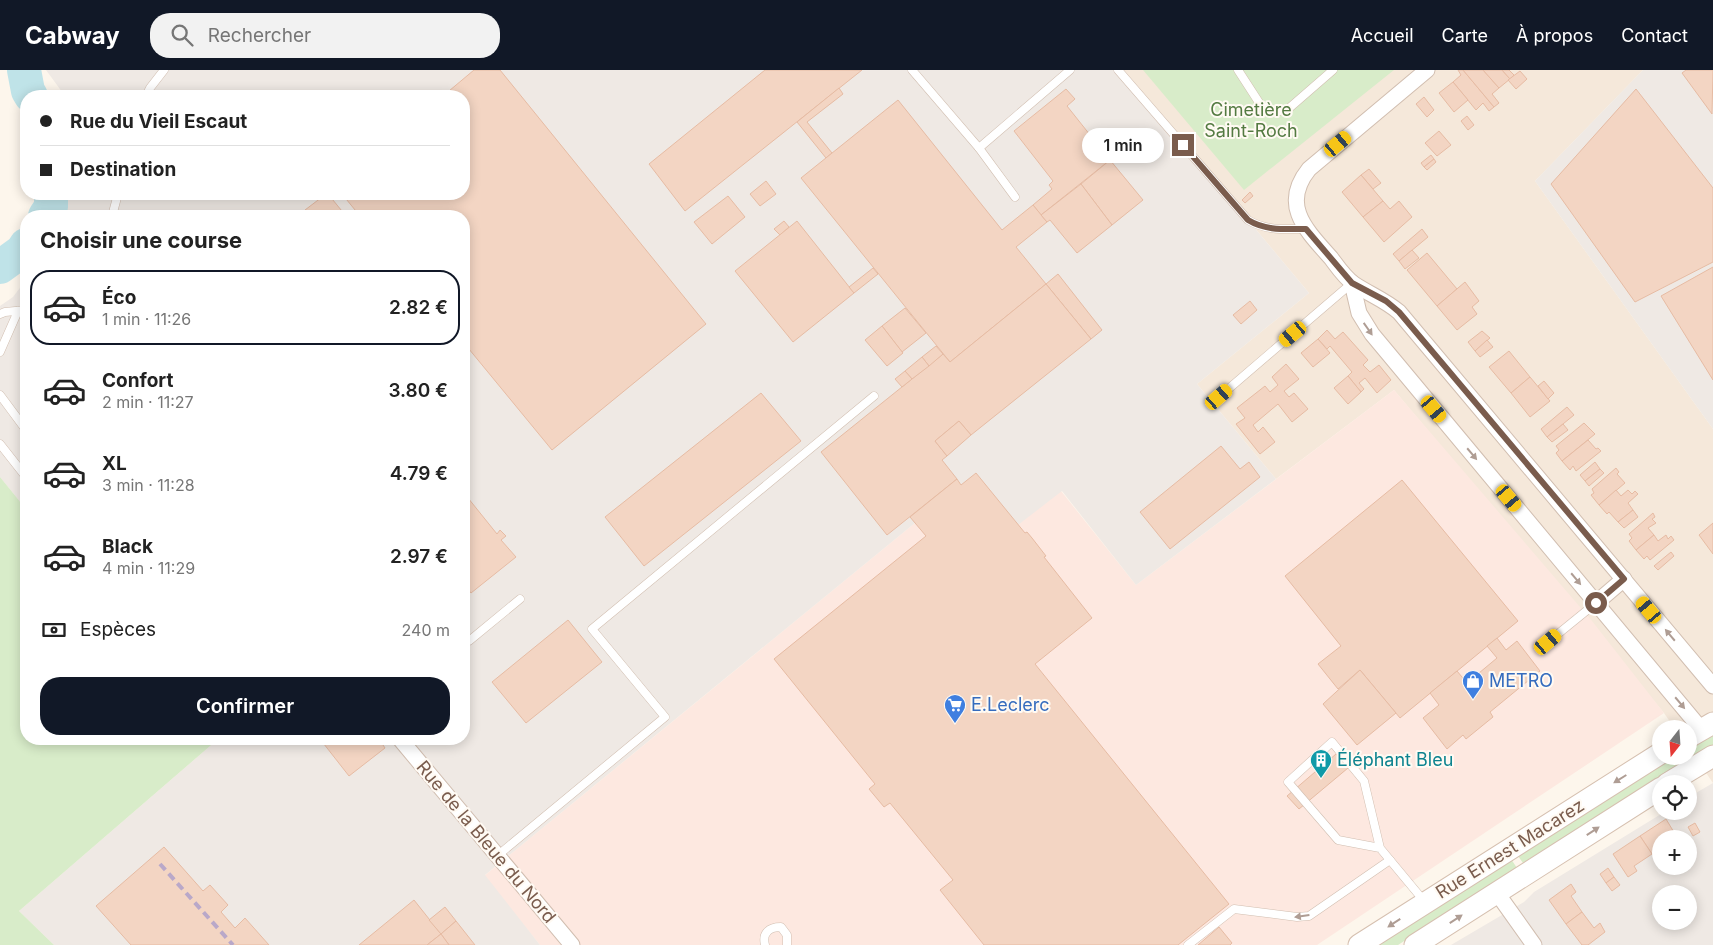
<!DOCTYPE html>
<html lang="fr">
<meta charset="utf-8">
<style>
:root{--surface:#fff;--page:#f2f2f2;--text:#222;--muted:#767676;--line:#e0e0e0;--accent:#111827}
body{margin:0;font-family:Inter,sans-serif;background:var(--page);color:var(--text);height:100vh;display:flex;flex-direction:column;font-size:19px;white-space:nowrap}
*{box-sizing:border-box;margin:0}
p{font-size:16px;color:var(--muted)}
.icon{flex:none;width:28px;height:28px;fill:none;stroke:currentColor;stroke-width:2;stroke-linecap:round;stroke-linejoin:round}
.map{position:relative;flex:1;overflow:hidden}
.side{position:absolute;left:20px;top:140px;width:450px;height:535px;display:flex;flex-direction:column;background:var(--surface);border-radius:20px;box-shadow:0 2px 12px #0003}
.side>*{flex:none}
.banner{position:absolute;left:20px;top:20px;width:450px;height:110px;border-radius:20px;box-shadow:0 2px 12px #0003;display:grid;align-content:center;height:110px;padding:0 20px;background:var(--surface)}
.needle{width:32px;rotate:197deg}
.fabs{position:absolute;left:1652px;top:650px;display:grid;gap:10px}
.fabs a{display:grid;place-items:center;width:45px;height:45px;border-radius:50%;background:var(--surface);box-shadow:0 2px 12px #0003;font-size:25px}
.end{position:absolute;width:22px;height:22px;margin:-11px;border:6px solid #7a5c4d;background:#fff;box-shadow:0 0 0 2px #fff}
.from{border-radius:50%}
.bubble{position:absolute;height:35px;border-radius:18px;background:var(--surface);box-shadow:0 2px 12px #0003;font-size:16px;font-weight:600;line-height:35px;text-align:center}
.car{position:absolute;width:15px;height:30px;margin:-15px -8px;border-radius:6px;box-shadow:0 0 4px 1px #0007;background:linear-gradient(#f5c518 24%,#345 0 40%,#f5c518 0 76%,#345 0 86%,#f5c518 0)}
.banner b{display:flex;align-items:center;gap:18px;height:48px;font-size:19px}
.banner b+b{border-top:1px solid var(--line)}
.banner i{width:12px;height:12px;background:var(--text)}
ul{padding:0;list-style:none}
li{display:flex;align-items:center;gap:15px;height:75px;margin:0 10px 8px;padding:0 10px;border:2px solid transparent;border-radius:20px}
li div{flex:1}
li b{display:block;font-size:19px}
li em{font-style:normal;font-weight:600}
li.on{border-color:var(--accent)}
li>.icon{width:45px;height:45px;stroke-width:1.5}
h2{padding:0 20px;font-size:22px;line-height:60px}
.pay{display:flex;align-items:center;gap:12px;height:55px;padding:0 20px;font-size:19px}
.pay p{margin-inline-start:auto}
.primary-button{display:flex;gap:10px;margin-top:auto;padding:10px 20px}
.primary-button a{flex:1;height:58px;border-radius:20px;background:var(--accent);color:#fff;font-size:20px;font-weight:600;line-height:58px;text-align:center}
header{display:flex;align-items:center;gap:30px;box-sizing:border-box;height:70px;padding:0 25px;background:var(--accent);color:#fff}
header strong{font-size:24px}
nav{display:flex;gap:28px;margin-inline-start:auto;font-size:18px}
.search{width:350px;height:45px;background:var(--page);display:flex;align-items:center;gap:12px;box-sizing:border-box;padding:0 18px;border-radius:20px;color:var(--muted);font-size:19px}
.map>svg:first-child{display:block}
.residential{fill:#f5e8da}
.commercial{fill:#fde8e0}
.industrial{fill:#efe9e4;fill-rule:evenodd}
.green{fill:#d8ecc9}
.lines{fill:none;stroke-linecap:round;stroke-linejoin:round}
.river{stroke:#bfe3e8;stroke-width:34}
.building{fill:#f3d5c3;stroke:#e6bba3}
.service-casing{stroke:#d1beb0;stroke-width:9}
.minor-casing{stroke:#d1beb0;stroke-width:17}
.secondary-casing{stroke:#d6c0b0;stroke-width:23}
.service{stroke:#fff;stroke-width:8}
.minor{stroke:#fff;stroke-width:15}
.secondary{stroke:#fff;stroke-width:21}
.rail{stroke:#b9a8c9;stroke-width:4;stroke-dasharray:8 5;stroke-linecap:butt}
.oneway{fill:#af9d94}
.route{stroke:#7a5c4d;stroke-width:6}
.labels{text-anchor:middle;stroke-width:4;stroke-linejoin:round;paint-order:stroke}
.park-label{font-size:18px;fill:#537a41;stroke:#fffaf3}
.shop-label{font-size:18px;fill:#366cbe;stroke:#fffaf3;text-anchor:start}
.culture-label{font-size:18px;fill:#0d838f;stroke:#fffaf3;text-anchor:start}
.street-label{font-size:18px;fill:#7a5c4d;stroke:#fffaf3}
</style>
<header>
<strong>Cabway</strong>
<div class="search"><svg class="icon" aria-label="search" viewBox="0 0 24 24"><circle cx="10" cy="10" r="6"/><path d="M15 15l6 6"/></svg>Rechercher</div>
<nav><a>Accueil</a><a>Carte</a><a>À propos</a><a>Contact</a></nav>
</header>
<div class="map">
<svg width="1713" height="875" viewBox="0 0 1713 875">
<rect width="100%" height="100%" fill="#fdf6ec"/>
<!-- residential -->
<polygon class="residential" points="1123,0 1643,0 1535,111 1713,359 1713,713 1689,678 1689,659 1675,659 1664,643 1394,320 1276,409 1197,314 1309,223"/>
<!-- commercial -->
<polygon class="commercial" points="1394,320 1592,551 1664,643 1317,875 540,875 484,806 976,403 1061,421 1136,515"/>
<!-- industrial -->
<g class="industrial">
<polygon points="46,0 1123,0 1309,223 1197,314 1276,409 1136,515 1062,421 1018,455 976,403 485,805 540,875 54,875 19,841 217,670 216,669 464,669 464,146 61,146 67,124 464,124 464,26 65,26"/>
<polygon points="1643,0 1713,0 1713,359 1535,111"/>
<polygon points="26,210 26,439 0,407 0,236 13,227"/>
<path d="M 1713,713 L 1713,875 L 1451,875 L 1524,832 L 1534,822 L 1666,741 L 1689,741 L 1689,727 ZM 1661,769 L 1689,769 L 1689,796 L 1661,796 ZM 1661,824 L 1689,824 L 1689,851 L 1661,851 Z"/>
</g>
<!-- green -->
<g class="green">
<polygon points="1143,0 1394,0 1244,120"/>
<polygon points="0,407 26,439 26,669 216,669 217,670 19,841 54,875 0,875"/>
<polygon points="1713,663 1713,677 1686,691 1523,793 1518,786 1671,686 1689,686 1689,676"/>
<polygon points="1511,789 1517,798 1398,875 1378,875"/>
</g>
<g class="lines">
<!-- river -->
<g class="river">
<polyline points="24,0 28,21 31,26"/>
<polyline points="45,146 51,137 51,124"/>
<polyline points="0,197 22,181 26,175"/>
</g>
</g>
<!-- building -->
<g class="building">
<polygon points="474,0 500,0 706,254 552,380 464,273 464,146 360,146 342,124 464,124 464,26 443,26"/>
<polygon points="765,0 862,0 685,141 649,94"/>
<polygon points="1458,0 1463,0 1494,37 1489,41 1483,33 1476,40 1453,12 1461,5"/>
<polygon points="1463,0 1483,0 1499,18 1492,24 1499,33 1494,37"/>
<polygon points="1483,0 1502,0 1510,9 1499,18"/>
<polygon points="1502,0 1509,0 1514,5 1510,9"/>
<polygon points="1686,0 1713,0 1712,44 1682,3"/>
<polygon points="1520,1 1527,9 1516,19 1508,10"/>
<polygon points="1453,12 1468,30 1454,42 1439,23"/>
<polygon points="839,18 843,24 807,52 832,83 826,88 797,52"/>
<polygon points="1066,19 1075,29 1067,36 1110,90 1041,145 1033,135 1052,119 1049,115 1053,111 1014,61"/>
<polygon points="1636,19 1713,118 1713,192 1635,232 1551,114"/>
<polygon points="1424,27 1434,40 1427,47 1416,34"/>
<polygon points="898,30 1002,160 1033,135 1047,152 1016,177 1046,214 950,292 801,108"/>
<polygon points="1467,46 1474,55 1468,60 1461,51"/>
<polygon points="1439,61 1451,75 1437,86 1425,73"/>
<polygon points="1431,85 1434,89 1424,97 1421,93"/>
<polygon points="1434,89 1436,92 1427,100 1424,97"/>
<polygon points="1110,90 1143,130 1112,155 1081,114"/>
<polygon points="1369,99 1381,113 1373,119 1361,105"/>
<polygon points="1361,105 1383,131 1363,147 1342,122"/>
<polygon points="766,111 776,124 760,136 750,124"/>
<polygon points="1081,114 1112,155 1077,183 1050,150 1047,152 1041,145"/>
<polygon points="1250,122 1253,126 1245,133 1242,130"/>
<polygon points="326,124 328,124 346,146 318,146 314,141 310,146 305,140"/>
<polygon points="728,126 745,147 712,174 694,152"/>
<polygon points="1383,131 1390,139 1399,131 1412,147 1384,172 1363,147"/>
<polygon points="784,151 789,157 780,165 774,159"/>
<polygon points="797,151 854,223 793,272 735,201"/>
<polygon points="1422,159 1428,167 1399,191 1393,184"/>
<polygon points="1412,180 1419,188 1405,199 1399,191"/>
<polygon points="1427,183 1457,219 1437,236 1407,200"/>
<polygon points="1713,197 1713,310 1661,226"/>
<polygon points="873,198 878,204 854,223 849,217"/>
<polygon points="1058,204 1102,260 1091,269 1046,214"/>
<polygon points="1465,212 1479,231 1472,237 1477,244 1457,260 1437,236"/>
<polygon points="1046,214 1091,269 971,365 959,351 935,371 947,386 942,390 957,409 887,465 821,382 943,284 950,292"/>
<polygon points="1250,231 1257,240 1241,254 1233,245"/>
<polygon points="905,238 926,263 902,282 882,256"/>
<polygon points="882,256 903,283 887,296 865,270"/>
<polygon points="1327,260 1335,269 1343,262 1368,290 1363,295 1370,302 1379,295 1391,310 1377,323 1365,308 1359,313 1364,319 1361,322 1348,306 1352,302 1330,276 1327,279 1318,269"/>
<polygon points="1482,261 1490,268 1475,281 1468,272"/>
<polygon points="1318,269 1330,283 1313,297 1301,283"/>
<polygon points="1487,270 1493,277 1480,287 1475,281"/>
<polygon points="936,276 943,284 929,296 922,287"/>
<polygon points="1509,281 1530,307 1511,323 1489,297"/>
<polygon points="922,287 929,296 912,309 905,301"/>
<polygon points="1286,294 1299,309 1284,321 1289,327 1294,323 1308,339 1292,352 1278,334 1253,355 1258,362 1263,357 1275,372 1260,384 1236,354 1245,348 1237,338 1265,316 1270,322 1278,315 1272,307"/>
<polygon points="905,301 912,309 902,317 895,309"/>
<polygon points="1348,306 1361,322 1348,334 1334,318"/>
<polygon points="1530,307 1550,331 1530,347 1511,323"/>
<polygon points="1544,311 1554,323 1548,329 1538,316"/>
<polygon points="761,323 801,371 644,496 605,447"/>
<polygon points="1567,337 1574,345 1547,367 1541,359"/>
<polygon points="959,351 971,365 947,386 935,371"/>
<polygon points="1584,353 1595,364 1562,391 1556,383 1559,380 1556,376"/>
<polygon points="1563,354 1568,360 1552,372 1547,367"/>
<polygon points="1588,370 1596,379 1598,378 1601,381 1576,401 1573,396 1570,400 1562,391"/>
<polygon points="1221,376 1240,399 1249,392 1260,407 1170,479 1140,442"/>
<polygon points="1595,392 1600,399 1585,411 1580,405"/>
<polygon points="1616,398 1619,402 1617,404 1625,413 1599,435 1591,425 1594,423 1592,419"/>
<polygon points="1600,399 1604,403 1589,416 1585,411"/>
<polygon points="976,403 1025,463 1027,462 1032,468 1046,486 1044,487 1092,548 1035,594 1229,834 1178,875 984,875 940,820 953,810 890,733 884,737 869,719 875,714 774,589 926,466 910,447 957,409 961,415"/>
<polygon points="1402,410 1518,551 1400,648 1360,600 1338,619 1318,594 1341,576 1285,506"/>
<polygon points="1616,420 1621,426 1628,420 1632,424 1635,421 1638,424 1628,433 1633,440 1618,452 1609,442 1607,444 1599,435"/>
<polygon points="464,423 497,464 500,460 506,466 501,470 516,487 471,523 464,514"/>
<polygon points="1633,440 1638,447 1624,458 1618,452"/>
<polygon points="1653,443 1655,447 1652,449 1656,453 1648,458 1654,465 1636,480 1629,471 1632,468 1629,464"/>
<polygon points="1713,453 1713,484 1699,465"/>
<polygon points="1654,465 1658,471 1666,465 1668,469 1671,466 1674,470 1650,490 1647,486 1644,489 1636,480"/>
<polygon points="1671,482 1674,486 1658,500 1654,496"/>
<polygon points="568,550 602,592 526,653 492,612"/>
<polygon points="1497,568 1506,580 1517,571 1540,601 1490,642 1493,647 1466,669 1463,665 1447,679 1423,648 1439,635 1430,623 1457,601 1467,613 1497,588 1487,576"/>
<polygon points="1360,600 1396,643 1357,675 1323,634"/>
<polygon points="320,669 379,669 385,678 349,706"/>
<polygon points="1336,684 1348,698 1299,739 1287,726"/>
<polygon points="1666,749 1678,769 1661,769 1661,778 1652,784 1640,766"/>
<polygon points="1695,753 1700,762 1693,766 1688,757"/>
<polygon points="1640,766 1652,784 1634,796 1637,801 1628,807 1613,784"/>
<polygon points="164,777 203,821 210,815 228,835 221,842 235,858 245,848 269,875 131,875 96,836"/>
<polygon points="1608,798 1614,807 1606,813 1600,804"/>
<polygon points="1614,807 1620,815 1612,821 1606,813"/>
<polygon points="1571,814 1576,822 1571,826 1582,842 1566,854 1549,830"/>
<polygon points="414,830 441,864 427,875 359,875"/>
<polygon points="445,837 456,851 441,864 429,850"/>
<polygon points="1582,842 1594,858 1600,853 1605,862 1588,875 1582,875 1566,854"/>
<polygon points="456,851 475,875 449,875 441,864"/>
<polygon points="1219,857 1232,873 1230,875 1198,875"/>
<polygon points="441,864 449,875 427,875"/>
</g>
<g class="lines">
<!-- service casing -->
<g class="service-casing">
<g id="service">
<polyline points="912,0 979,78"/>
<path d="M 1118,0 L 1248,150 C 1266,161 1285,159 1306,159"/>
<polyline points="1238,0 1260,34 1271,42 1287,40 1333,0"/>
<polyline points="146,26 150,18 164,0"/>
<polyline points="1015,127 979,78 1070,0"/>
<polyline points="112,146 118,124"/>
<polyline points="0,244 5,242 26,240"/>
<polyline points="0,282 18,241"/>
<polyline points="0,325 26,360"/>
<polyline points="1219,327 1352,213"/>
<polyline points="0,374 26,407"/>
<polyline points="464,565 469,571 520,529"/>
<polyline points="1548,572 1596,533"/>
<polyline points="1380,778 1338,770 1288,712 1332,672 1364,711 1380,778 1424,831"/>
<polyline points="497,786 665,647 592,559 874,326"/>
<path d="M 765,875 C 762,863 769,857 781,857 L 787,865 L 787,875"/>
<polyline points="1188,875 1234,839 1297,847 1309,846 1390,790"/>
</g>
</g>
<!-- minor casing -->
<g class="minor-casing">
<g id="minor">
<path d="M 1427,0 L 1309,99 C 1280,135 1306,160 1331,188 C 1337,196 1345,208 1354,214 C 1369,224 1385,230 1399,242 L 1713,616"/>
<polyline points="1352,213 1359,243 1372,264 1701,659"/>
<polyline points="1596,533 1624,509"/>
<polyline points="400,669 572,875"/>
<polyline points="1497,823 1534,875"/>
</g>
</g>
<!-- secondary casing -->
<g class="secondary-casing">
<g id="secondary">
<polyline points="1689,667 1713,653"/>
<polyline points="1667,714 1713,686"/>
<polyline points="1359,875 1661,683"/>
<polyline points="1415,875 1661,718"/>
</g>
</g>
<!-- service -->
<use href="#service" class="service"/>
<!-- minor -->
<use href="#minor" class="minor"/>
<!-- secondary -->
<use href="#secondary" class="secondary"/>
<!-- rail -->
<polyline class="rail" points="160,794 233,875"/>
</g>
<!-- one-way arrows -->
<defs><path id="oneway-solid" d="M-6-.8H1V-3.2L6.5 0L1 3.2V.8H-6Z" transform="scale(1.25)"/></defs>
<g class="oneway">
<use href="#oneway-solid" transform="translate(1368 259) rotate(55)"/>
<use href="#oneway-solid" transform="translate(1472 384) rotate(50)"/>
<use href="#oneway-solid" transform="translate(1576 509) rotate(50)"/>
<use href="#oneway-solid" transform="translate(1670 565) rotate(-130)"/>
<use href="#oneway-solid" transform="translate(1680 633) rotate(50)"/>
<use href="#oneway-solid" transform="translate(1620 709) rotate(148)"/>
<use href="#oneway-solid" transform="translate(1593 761) rotate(-33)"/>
<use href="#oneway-solid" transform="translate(1302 846) rotate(172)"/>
<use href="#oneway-solid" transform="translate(1456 849) rotate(-33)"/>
<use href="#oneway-solid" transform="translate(1394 853) rotate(147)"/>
</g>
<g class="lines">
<!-- route -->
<path class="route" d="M 1183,75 L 1248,150 C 1266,161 1285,159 1306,159 L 1352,213 L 1386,231 L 1399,242 L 1624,509 L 1596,533"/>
</g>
<!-- icons -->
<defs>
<g id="shop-pin" transform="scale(1.125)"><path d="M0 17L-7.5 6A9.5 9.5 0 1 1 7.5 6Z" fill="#3f7fe0" stroke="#fffaf3"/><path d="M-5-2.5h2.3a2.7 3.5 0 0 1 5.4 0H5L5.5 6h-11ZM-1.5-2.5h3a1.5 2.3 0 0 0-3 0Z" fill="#fff"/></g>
<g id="supermarket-pin" transform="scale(1.125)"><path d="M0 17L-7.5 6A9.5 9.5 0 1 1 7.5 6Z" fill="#3f7fe0" stroke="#fffaf3"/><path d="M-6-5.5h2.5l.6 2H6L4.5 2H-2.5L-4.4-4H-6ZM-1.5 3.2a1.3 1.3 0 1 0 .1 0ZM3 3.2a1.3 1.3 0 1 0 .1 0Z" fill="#fff"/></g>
<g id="building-pin" transform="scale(1.125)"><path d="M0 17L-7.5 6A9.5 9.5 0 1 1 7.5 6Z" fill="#0f9aa8" stroke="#fffaf3"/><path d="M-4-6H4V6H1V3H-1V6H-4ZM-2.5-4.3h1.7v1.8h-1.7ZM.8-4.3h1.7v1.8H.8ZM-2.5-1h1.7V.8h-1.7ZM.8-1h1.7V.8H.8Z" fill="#fff"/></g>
</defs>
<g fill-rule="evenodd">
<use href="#shop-pin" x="1473" y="611"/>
<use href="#supermarket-pin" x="955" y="635"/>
<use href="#building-pin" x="1321" y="690"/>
</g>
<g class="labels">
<!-- park labels -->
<g class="park-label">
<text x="1251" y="46">Cimetière<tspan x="1251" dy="21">Saint-Roch</tspan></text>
</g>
<!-- shop labels -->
<g class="shop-label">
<text x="1489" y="617">METRO</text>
<text x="971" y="641">E.Leclerc</text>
</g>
<!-- culture labels -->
<g class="culture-label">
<text x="1337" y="696">Éléphant Bleu</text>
</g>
<!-- street labels -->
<g class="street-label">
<text transform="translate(486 772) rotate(50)" y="6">Rue de la Bleue du Nord</text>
<text transform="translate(1510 779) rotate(-32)" y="6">Rue Ernest Macarez</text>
</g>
</g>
</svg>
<div class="fabs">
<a><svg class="needle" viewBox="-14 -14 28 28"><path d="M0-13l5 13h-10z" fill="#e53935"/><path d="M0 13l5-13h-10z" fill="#767676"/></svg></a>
<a><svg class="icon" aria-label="locate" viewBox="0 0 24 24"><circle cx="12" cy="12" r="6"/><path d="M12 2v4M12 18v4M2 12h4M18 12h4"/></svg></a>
<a>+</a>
<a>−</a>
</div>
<i class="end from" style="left:1596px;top:533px"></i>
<i class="end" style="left:1183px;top:75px"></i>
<div class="bubble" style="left:1082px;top:58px;width:82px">1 min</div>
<i class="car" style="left:1338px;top:74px;rotate:50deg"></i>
<i class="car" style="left:1293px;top:264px;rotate:230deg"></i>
<i class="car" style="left:1219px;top:327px;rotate:49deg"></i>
<i class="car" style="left:1434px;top:339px;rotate:140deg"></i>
<i class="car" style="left:1509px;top:428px;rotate:140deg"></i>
<i class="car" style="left:1649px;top:540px;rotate:320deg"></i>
<i class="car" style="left:1548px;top:572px;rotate:50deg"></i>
<div class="banner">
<b><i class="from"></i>Rue du Vieil Escaut</b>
<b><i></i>Destination</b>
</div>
<section class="side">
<h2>Choisir une course</h2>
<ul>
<li class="on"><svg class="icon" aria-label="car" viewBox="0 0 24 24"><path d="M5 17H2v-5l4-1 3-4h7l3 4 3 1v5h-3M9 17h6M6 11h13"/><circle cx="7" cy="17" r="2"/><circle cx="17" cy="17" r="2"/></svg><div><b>Éco</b><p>1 min · 11:26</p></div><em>2.82 €</em></li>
<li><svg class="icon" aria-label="car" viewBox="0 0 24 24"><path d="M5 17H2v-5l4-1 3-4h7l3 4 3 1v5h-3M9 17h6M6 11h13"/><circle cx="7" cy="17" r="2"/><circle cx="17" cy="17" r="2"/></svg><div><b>Confort</b><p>2 min · 11:27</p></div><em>3.80 €</em></li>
<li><svg class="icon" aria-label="car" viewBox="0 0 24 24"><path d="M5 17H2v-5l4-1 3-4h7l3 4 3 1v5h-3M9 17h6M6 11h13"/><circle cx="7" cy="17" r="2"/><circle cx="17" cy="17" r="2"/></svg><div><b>XL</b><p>3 min · 11:28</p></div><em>4.79 €</em></li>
<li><svg class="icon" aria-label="car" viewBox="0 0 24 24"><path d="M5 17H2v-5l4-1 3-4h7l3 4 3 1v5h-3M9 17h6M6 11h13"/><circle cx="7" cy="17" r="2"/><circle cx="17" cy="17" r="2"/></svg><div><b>Black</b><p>4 min · 11:29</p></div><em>2.97 €</em></li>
</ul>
<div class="pay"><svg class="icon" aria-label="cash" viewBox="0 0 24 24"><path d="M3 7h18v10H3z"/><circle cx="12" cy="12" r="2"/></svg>Espèces<p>240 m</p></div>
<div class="primary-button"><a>Confirmer</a></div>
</section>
</div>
